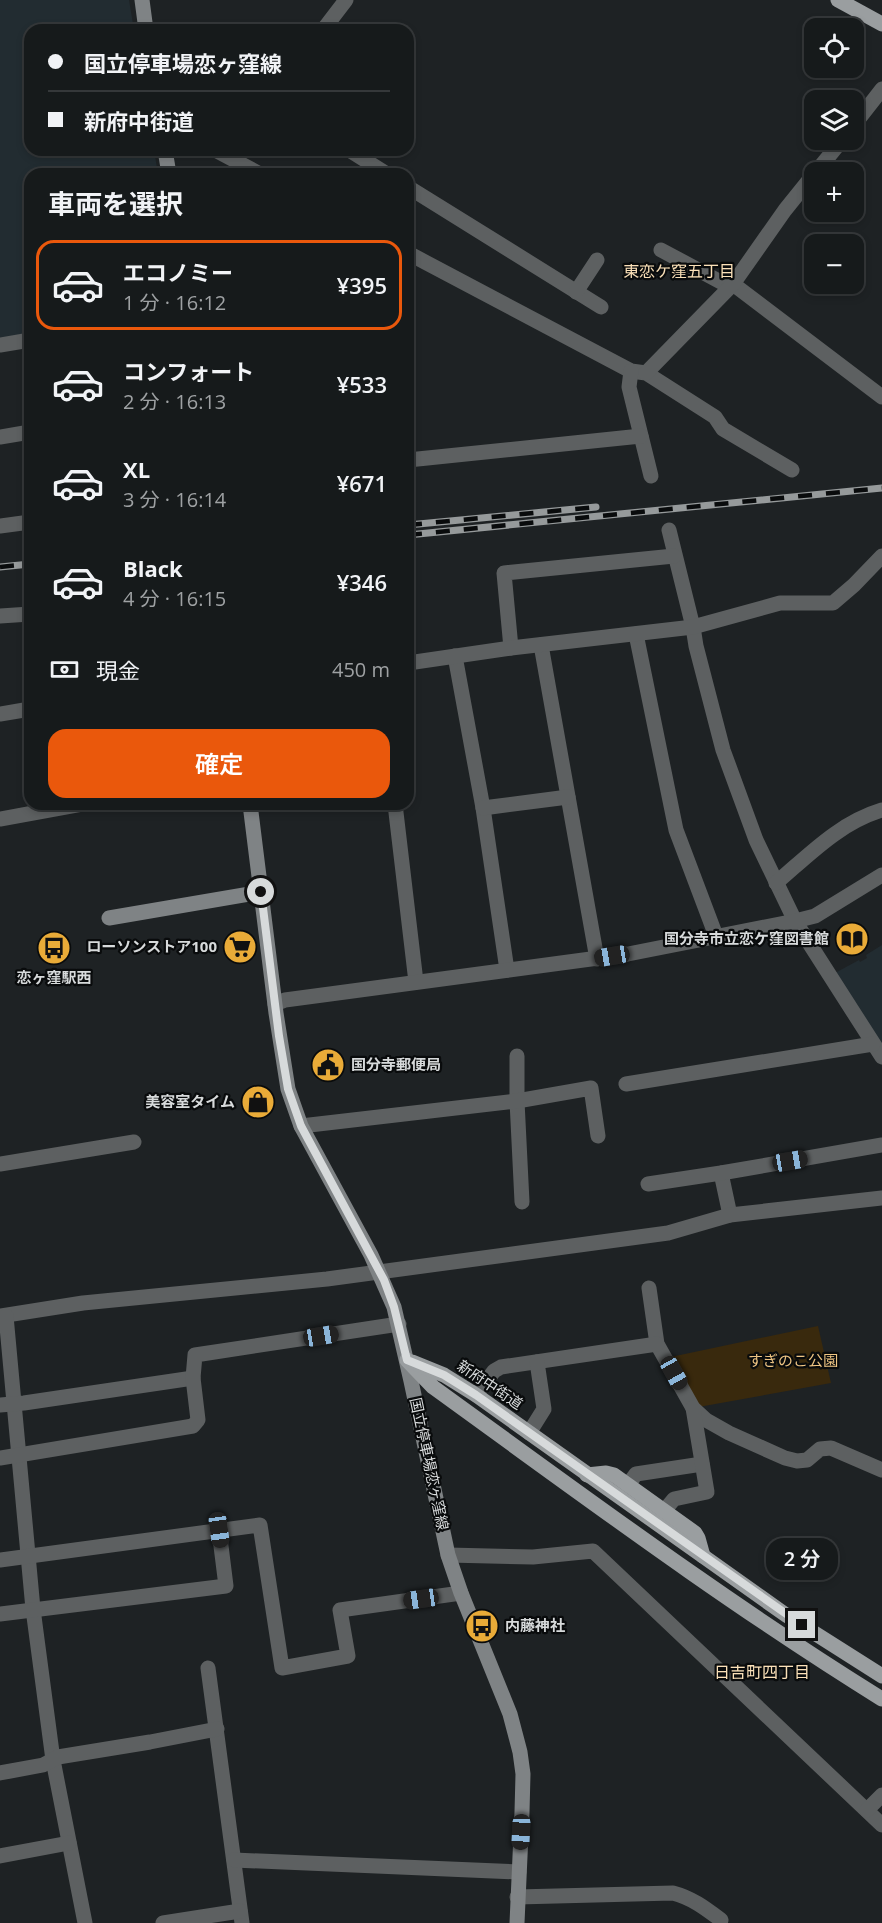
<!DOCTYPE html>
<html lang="ja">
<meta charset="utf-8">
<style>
:root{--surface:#161a1b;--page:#1f2324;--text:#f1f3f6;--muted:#9ea1a3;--line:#35383a;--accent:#ea580c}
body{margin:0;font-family:"Open Sans","Noto Sans JP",sans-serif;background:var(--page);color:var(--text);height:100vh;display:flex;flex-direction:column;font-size:22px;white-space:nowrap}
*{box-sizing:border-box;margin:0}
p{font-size:20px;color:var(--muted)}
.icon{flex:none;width:33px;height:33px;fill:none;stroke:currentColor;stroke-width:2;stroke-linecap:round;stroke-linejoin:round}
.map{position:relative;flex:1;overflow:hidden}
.details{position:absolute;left:24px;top:168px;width:390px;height:642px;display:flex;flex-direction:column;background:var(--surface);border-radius:18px;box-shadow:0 3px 9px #0003,0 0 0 2px var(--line)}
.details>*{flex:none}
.guide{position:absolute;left:24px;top:24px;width:390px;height:132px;border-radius:18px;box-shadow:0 3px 9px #0003,0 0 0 2px var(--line);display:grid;align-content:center;height:132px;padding:0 24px;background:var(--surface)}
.buttons{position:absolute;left:804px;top:18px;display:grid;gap:12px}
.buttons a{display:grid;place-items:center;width:60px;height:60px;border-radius:12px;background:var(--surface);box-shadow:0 3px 9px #0003,0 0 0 2px var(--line);font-size:30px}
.end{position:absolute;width:27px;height:27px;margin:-14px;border:8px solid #d7dadb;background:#111;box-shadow:0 0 0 3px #111}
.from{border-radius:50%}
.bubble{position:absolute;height:42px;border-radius:18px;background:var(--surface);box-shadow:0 3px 9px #0003,0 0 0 2px var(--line);font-size:20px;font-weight:600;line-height:42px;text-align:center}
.car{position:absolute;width:18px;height:36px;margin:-18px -9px;border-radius:8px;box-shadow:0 0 4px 2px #0007;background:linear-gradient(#222 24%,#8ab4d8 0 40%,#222 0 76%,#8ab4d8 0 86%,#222 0)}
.guide b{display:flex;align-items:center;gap:21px;height:57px;font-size:22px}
.guide b+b{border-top:2px solid var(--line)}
.guide i{width:15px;height:15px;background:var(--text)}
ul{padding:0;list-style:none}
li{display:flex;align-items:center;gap:18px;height:90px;margin:0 12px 9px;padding:0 12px;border:3px solid transparent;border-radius:18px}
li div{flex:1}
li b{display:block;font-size:22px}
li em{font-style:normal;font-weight:600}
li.current{border-color:var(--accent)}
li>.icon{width:54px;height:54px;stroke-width:1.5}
h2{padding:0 24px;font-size:27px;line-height:72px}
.pay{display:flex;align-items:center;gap:15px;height:66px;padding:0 24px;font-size:22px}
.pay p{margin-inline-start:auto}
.action{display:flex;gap:12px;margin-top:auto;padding:12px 24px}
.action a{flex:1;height:69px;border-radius:18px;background:var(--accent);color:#fff;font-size:24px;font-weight:600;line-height:69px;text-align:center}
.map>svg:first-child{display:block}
.built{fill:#222c31}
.green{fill:#39290d}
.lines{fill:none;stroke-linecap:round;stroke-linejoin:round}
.street{stroke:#5d6061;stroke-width:15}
.secondary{stroke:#7f8385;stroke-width:15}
.primary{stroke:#9a9ea0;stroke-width:15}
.rail-casing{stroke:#969a9b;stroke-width:7}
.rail{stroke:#090b0c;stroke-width:4.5;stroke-dasharray:14;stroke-linecap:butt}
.route{stroke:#d7dadb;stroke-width:8}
.labels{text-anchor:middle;stroke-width:4.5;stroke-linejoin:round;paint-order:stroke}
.poi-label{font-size:15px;font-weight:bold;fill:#d7dadb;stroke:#090b0c;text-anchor:end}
.park-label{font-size:15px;fill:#eec483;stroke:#090b0c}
.street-label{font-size:15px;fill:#d7dadb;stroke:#090b0c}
.neighbourhood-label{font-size:16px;fill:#fae0b8;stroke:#090b0c}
</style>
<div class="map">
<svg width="882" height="1923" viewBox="0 0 882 1923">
<rect width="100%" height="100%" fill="#1e2224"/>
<!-- built -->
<g class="built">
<polygon points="0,0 129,0 134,30 30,30 30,150 154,150 158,174 30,174 30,333 0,338"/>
<polygon points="882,945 882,1044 835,973 859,960 860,962 867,958 866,955"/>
</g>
<!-- green -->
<polygon class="green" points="818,1326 831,1383 693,1408 666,1358"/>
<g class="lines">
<!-- street -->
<g class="street">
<polyline points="323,30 346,0"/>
<polyline points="854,125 882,89"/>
<polyline points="215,150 260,174"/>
<polyline points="349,150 387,174"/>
<polyline points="816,172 842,140"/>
<polyline points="408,187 601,307"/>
<polyline points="661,250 730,287"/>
<polyline points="408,253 631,371 646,373 715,417 723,429 792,470"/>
<polyline points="733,284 882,397"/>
<polyline points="576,292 597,260"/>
<polyline points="0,345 30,340"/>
<polyline points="631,371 629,387 651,476"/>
<polyline points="646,373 733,284 785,210 814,174"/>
<polyline points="0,437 30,432"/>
<polyline points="408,460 641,436"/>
<polyline points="0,526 30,522"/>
<polyline points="669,530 693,627 696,646 723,750 756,840 795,921 882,1057"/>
<polyline points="0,616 30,614"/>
<polyline points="636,634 676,830 716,936"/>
<polyline points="541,645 597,959"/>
<polyline points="511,648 504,573 674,556"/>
<polyline points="455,656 483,808 507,970"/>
<polyline points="408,663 511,648 693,627 780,603 833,603 854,585 882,556"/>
<polyline points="0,714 30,709"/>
<polyline points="395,804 416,982"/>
<polyline points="483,808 568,797"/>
<polyline points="0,819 82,804"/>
<path d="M 776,883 C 809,855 839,823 882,810"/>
<polyline points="275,1004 285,1000 330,994 628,954 795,921 815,916 882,875"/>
<polyline points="517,1056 517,1101 522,1202"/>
<polyline points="626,1084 873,1044"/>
<polyline points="301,1126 517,1101 591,1088 598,1136"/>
<polyline points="0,1164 134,1142"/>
<polyline points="721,1173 730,1215"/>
<polyline points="648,1184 721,1173 882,1145"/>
<polyline points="649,1288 657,1344 693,1408 706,1420 729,1433 785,1458 797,1461 807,1460 820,1449 831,1448 882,1470"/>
<polyline points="0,1316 83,1303 327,1279 668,1233 730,1215 882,1198"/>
<polyline points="6,1316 33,1609 53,1760 85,1923"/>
<polyline points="476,1395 494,1371 501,1367 657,1344"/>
<polyline points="0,1405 24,1403 193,1378"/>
<polyline points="529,1433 544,1409 537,1362"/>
<polyline points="0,1458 193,1426 198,1420 193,1378 195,1355 399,1324"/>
<polyline points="628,1485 636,1474 702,1464"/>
<polyline points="664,1511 674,1499 707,1492 693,1408"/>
<polyline points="448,1555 533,1557 593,1551 882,1825"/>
<polyline points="0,1560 260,1525 282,1668 348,1656 340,1610 461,1593"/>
<polyline points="0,1614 226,1586 219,1530"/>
<polyline points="208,1668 242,1923"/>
<polyline points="0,1773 43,1765 58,1757 150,1742 217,1729"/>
<polyline points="867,1810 882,1795"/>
<polyline points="0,1856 69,1843"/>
<polyline points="234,1860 519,1872"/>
<path d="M 517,1897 L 673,1893 C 692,1898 705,1908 721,1920"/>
<polyline points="163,1923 240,1911"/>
</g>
<!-- secondary -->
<g class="secondary">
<polyline points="142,0 146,30"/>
<polyline points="165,150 169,174"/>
<polyline points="250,804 276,1013 288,1089 301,1126 371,1255 394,1307 411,1381 448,1555 461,1593 510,1714 520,1752 523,1774 522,1812 517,1923"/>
<polyline points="109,918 261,892"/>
</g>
<!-- primary -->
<g class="primary">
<polyline points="838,0 882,24"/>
<path d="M 407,1360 L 433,1387 C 581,1494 727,1603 882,1699"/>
<polyline points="412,1362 444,1375 476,1395 786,1615 882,1676"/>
<polyline points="587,1475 606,1473 614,1475 695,1533 698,1538 703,1556"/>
</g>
<!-- rail casing -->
<g class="rail-casing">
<g id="rail">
<polyline points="408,525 596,507"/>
<polyline points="408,535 882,488"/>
<polyline points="0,567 30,564"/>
</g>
</g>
<!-- rail -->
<use href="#rail" class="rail"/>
</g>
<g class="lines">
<!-- route -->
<polyline class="route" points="261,892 279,1036 288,1089 301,1126 384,1280 394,1307 407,1360 444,1375 476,1395 802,1625"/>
</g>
<!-- icons -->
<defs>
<g id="library-disc" transform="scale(1.725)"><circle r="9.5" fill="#e9ab38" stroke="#090b0c"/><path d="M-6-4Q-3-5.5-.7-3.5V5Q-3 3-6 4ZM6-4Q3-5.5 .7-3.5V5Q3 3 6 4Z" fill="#111"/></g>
<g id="supermarket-disc" transform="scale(1.725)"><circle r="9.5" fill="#e9ab38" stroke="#090b0c"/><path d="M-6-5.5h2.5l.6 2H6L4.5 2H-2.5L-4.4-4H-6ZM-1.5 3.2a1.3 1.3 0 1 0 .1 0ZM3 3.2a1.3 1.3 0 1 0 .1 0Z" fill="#111"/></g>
<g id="bus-disc" transform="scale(1.725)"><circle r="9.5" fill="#e9ab38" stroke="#090b0c"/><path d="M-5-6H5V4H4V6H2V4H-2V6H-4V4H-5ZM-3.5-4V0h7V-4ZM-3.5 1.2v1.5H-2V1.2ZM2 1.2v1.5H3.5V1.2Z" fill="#111"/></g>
<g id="civic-disc" transform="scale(1.725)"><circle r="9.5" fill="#e9ab38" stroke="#090b0c"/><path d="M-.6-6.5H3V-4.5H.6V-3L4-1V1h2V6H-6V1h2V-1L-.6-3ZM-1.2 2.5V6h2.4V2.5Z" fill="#111"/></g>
<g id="shop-disc" transform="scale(1.725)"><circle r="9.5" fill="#e9ab38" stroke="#090b0c"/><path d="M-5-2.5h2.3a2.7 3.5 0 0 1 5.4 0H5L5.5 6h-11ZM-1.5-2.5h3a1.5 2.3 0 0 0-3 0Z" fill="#111"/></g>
</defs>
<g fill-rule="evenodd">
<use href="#library-disc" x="852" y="939"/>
<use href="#supermarket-disc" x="240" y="947"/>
<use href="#bus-disc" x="54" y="948"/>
<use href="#civic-disc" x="328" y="1065"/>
<use href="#shop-disc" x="258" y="1102"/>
<use href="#bus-disc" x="482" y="1626"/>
</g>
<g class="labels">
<!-- poi labels -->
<g class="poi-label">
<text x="829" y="944">国分寺市立恋ケ窪図書館</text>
<text x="217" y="952">ローソンストア100</text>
<text x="54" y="983" text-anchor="middle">恋ヶ窪駅西</text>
<text x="351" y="1070" text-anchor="start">国分寺郵便局</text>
<text x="235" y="1107">美容室タイム</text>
<text x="505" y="1631" text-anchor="start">内藤神社</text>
</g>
<!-- park labels -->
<g class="park-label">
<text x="793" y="1366">すぎのこ公園</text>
</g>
<!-- street labels -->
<g class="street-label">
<text transform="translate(490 1385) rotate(34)" y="5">新府中街道</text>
<text transform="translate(429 1464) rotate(78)" y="5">国立停車場恋ヶ窪線</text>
</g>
<!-- neighbourhood labels -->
<g class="neighbourhood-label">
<text x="679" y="277">東恋ケ窪五丁目</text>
<text x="762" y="1678">日吉町四丁目</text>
</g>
</g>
</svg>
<div class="buttons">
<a><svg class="icon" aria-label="locate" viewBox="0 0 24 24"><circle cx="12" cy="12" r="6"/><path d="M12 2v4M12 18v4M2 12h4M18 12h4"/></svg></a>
<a><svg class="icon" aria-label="layers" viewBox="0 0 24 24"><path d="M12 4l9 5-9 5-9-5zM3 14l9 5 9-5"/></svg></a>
<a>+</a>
<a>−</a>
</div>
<i class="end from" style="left:261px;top:892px"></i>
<i class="end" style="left:802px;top:1625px"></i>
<div class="bubble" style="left:766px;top:1538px;width:72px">2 分</div>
<i class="car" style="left:612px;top:956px;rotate:261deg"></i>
<i class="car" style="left:790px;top:1161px;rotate:80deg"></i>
<i class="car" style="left:321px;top:1336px;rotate:81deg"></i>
<i class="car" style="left:674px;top:1373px;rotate:151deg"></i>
<i class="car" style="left:219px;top:1530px;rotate:172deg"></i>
<i class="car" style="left:421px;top:1599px;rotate:262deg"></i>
<i class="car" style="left:521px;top:1832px;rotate:183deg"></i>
<div class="guide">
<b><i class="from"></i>国立停車場恋ヶ窪線</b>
<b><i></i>新府中街道</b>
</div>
<section class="details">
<h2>車両を選択</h2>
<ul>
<li class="current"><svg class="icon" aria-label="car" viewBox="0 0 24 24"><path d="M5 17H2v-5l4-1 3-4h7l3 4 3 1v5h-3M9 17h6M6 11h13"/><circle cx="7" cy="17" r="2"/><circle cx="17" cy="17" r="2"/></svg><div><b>エコノミー</b><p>1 分 · 16:12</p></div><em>¥395</em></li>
<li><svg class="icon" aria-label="car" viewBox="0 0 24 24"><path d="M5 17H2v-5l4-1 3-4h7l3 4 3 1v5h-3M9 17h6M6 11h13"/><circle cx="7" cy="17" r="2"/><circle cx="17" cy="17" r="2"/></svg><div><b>コンフォート</b><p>2 分 · 16:13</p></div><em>¥533</em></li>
<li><svg class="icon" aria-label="car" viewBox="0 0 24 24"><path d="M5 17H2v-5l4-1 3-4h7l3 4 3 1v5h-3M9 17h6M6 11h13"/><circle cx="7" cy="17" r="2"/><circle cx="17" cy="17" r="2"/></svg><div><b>XL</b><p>3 分 · 16:14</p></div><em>¥671</em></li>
<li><svg class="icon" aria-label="car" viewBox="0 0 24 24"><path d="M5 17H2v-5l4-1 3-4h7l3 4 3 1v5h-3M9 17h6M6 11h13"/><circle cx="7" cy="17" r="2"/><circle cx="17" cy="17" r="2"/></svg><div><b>Black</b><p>4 分 · 16:15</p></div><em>¥346</em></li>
</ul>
<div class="pay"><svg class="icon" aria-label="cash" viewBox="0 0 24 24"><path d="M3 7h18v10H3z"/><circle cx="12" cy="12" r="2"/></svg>現金<p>450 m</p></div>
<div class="action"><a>確定</a></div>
</section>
</div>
